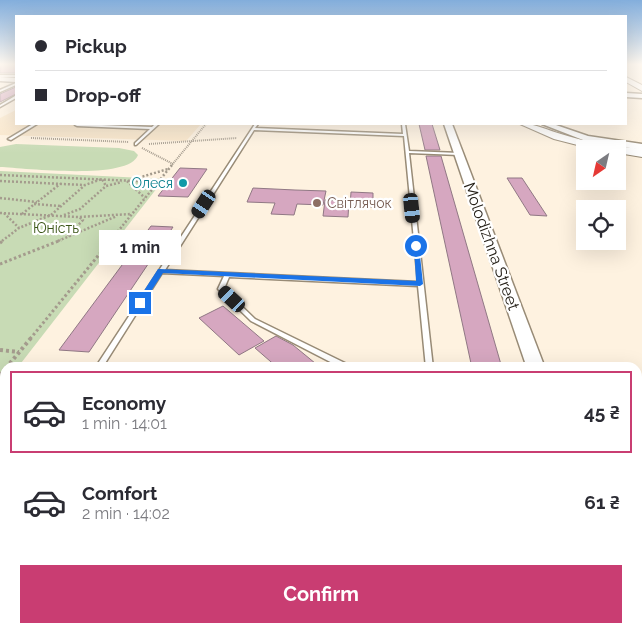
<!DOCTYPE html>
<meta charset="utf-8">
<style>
:root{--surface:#fff;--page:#f2f2f3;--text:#2b2b33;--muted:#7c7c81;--line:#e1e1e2;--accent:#c93d72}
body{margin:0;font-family:Raleway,sans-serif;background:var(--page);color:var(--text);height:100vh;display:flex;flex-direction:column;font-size:19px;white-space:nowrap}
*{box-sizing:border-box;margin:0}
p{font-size:16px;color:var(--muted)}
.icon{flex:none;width:28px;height:28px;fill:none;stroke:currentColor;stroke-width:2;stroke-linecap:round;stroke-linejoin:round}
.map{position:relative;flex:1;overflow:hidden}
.details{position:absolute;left:0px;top:362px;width:642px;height:271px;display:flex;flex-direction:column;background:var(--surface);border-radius:15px 15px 0 0;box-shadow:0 5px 20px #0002}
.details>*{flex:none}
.banner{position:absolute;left:15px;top:15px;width:612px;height:110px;border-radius:0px;box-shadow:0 5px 20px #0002;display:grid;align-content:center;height:110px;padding:0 20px;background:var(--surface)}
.needle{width:32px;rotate:214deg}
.tools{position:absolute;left:576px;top:140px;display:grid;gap:10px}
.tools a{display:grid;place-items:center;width:50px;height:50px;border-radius:0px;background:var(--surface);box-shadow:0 5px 20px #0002;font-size:25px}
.end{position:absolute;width:22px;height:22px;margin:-11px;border:6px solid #1a73e8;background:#fff;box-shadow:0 0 0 2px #fff}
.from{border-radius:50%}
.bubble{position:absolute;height:35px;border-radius:0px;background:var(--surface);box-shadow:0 5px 20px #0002;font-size:16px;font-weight:700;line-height:35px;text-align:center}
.car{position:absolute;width:15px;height:30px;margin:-15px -8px;border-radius:6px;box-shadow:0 0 4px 1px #0007;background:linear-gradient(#222 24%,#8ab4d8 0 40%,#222 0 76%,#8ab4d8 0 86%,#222 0)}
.banner b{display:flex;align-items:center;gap:18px;height:48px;font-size:19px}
.banner b+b{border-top:1px solid var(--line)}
.banner i{width:12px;height:12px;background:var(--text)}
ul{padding:9px 0 0;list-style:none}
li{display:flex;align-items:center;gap:15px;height:82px;margin:0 10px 8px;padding:0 10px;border:2px solid transparent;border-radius:0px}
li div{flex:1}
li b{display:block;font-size:19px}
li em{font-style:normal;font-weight:700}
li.selected{border-color:var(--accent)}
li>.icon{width:45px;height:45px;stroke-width:1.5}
.button{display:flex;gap:10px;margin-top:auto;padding:10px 20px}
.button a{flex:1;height:58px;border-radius:0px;background:var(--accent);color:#fff;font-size:20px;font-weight:700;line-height:58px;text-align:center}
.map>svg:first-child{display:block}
.built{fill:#f9e6c9}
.green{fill:#c8dbb5}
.building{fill:#d6a7c0;stroke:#907884}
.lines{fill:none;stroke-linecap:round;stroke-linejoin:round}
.service-casing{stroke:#988b76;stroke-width:3}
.pedestrian-casing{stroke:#988b76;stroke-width:2}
.tertiary-casing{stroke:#988b76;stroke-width:3}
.primary-casing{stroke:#988b76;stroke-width:2}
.path-far3{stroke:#a49b8d;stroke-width:2;stroke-dasharray:1 1;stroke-linecap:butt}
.path-far2{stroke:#a49b8d;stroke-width:2.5;stroke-dasharray:2 2;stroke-linecap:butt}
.path-far1{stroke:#a49b8d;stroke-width:3;stroke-dasharray:2.5 2.5;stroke-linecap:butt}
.path{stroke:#a49b8d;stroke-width:4;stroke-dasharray:3 3;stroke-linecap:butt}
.service{fill:#fff;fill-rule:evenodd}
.pedestrian{fill:#fff;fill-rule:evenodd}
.tertiary{fill:#fff;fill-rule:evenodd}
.primary{fill:#fff;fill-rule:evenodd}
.route{fill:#1a73e8}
.culture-dot{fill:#0f9aa8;stroke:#fff;stroke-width:2}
.education-dot{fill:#8d6e63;stroke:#fff;stroke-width:2}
.labels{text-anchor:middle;stroke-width:4.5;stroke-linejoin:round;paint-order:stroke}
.far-culture-label{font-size:14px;fill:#0d838f;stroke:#fff;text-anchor:end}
.far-education-label{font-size:14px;fill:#785e54;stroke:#fff;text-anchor:start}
.far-park-label{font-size:14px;fill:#3b5517;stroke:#fff}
.street-label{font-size:16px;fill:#252018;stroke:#fff}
</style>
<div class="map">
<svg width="642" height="633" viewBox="0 0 642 633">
<rect width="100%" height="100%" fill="#fef2e0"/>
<!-- built -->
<polygon class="built" points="16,110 16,124 201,124 186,141 0,135 0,118"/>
<!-- green -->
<g class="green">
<path d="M 16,144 L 119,148 L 134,151 L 138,155 C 129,181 24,168 0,167 L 0,147 Z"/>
<polygon points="0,171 164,179 18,367 5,368 5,384 0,390"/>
</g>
<!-- building -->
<g class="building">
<rect x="0" y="64" width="16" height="9"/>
<polygon points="16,87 16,94 0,102 0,94"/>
<polygon points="419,124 432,124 440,150 425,150"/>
<polygon points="426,156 441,156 502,368 472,368"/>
<polygon points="180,168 207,169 188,197 158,196"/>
<polygon points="507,178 522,178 547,216 530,215"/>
<polygon points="253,188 295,190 326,191 323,205 297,204 294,215 271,214 275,203 247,202"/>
<polygon points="351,192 373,193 373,207 350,206"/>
<polygon points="325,200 349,201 348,217 323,216"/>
<polygon points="151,226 173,227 89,352 59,350"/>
<polygon points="223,306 264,341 239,355 199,318"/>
<polygon points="276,336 293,345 321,368 278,368 255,348"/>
</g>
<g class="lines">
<!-- service casing -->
<g class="service-casing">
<g id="service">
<polygon points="16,83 16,85 0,92 0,90"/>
<polygon points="15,96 16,96 16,98 0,107 0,105"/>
<polygon points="33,124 37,124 11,140 8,139"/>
<polygon points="76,124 152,127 155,124 159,124 136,145 135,145 135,143 150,129 77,126 75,125"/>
<path d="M 255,124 L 258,124 L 255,128 L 403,134 L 402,124 L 405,124 L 409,151 L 460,153 L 460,155 L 459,155 L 409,153 L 433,368 L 426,368 L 418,286 L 229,277 L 224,289 L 255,319 L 351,366 L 352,368 L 342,368 L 251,321 L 218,289 L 224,276 L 162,273 L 102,368 L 95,368 ZM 254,130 L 404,136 L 418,282 L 165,270 Z"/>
</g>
</g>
<!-- pedestrian casing -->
<g class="pedestrian-casing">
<rect id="pedestrian" x="0" y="75" width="16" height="2"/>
</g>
<!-- tertiary casing -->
<g class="tertiary-casing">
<g id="tertiary">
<polygon points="0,77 16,78 16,82 0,81"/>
<polygon points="626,93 642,94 642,98 626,97"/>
<polygon points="444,124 452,124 545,368 527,368"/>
<polygon points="542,124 553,124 588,136 642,144 642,150 583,140"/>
<polygon points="638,512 642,513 642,537 638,536"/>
<polygon points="467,629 499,629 497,633 465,633"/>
</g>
</g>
<!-- primary casing -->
<g class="primary-casing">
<g id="primary">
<polygon points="626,77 642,85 642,91 626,82"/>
<path d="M 520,124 C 535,123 547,130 561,134 C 588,143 615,146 642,149 L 642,157 L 618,153 L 618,149 L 593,149 L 554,139 Z"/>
</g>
</g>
<!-- path-far3 -->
<g class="path-far3">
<polyline points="31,138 129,142"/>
<polyline points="149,144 237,138"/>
<polyline points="142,148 173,164"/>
<polyline points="171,166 206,124"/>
</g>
<!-- path-far2 -->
<g class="path-far2">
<polyline points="0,175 158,182"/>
<polyline points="131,180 168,169"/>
<polyline points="0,181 84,185"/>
<polyline points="127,181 145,198"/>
<polyline points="0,198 37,202"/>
<polyline points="34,204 60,206"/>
<polyline points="0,213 78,217 131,214"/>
<polyline points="4,213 19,228"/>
<polyline points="22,214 60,184"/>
<polyline points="64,215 80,209 106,186 122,182"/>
<polyline points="68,236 83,220 79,217"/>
<polyline points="2,241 19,228 51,215 85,185 102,179 106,186"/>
<polyline points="58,241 117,216"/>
<polyline points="110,241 172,165"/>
</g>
<!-- path-far1 -->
<g class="path-far1">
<polyline points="0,243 4,240"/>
<polyline points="0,264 61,240"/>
<polyline points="30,339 111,240"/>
</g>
<!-- path -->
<g class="path">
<polyline points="0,350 19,352"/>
<polyline points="6,368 31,338"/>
<polyline points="0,375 5,369"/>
</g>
<!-- service -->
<use href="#service" class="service"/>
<!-- pedestrian -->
<use href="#pedestrian" class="pedestrian"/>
<!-- tertiary -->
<use href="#tertiary" class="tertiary"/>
<!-- primary -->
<use href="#primary" class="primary"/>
</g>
<!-- sky -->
<linearGradient id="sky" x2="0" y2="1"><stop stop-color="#83aedc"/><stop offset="0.42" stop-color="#fff9f1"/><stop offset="1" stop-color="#fff9f1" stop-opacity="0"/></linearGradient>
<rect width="642" height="153" fill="url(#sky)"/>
<!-- route -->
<polygon class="route" points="414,245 419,246 423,284 420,286 163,273 142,305 136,303 158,269 160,269 416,281"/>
<!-- markers -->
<circle class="culture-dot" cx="183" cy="183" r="5"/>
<circle class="education-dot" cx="317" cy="203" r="5"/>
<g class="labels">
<!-- far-culture labels -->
<g class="far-culture-label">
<text x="173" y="188">Олеся</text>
</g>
<!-- far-education labels -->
<g class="far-education-label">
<text x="327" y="208">Світлячок</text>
</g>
<!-- far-park labels -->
<g class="far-park-label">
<text x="56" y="233">Юність</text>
</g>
<!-- street labels -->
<g class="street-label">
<text transform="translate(492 246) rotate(70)" y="6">Molodizhna Street</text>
</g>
</g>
</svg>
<div class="tools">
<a><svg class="needle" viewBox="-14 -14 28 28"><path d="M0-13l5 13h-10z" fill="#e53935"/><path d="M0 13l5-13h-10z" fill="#7c7c81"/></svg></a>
<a><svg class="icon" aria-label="locate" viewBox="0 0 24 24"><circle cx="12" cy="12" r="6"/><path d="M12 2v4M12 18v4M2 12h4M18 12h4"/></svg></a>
</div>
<i class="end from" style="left:416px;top:246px"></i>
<i class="end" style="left:140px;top:303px"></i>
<div class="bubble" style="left:99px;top:230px;width:82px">1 min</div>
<i class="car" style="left:204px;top:204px;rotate:213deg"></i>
<i class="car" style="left:412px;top:208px;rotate:174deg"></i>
<i class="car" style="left:232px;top:299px;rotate:313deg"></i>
<div class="banner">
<b><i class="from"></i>Pickup</b>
<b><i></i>Drop-off</b>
</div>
<section class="details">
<ul>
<li class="selected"><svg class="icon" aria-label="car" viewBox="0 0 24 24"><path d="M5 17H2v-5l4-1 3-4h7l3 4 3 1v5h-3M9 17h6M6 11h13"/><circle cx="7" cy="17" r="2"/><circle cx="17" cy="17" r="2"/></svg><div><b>Economy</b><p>1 min · 14:01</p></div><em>45 ₴</em></li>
<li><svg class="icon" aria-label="car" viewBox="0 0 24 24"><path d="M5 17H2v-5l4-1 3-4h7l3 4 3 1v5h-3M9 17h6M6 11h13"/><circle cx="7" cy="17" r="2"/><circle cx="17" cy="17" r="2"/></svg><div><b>Comfort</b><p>2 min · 14:02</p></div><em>61 ₴</em></li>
</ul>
<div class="button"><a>Confirm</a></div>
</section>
</div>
